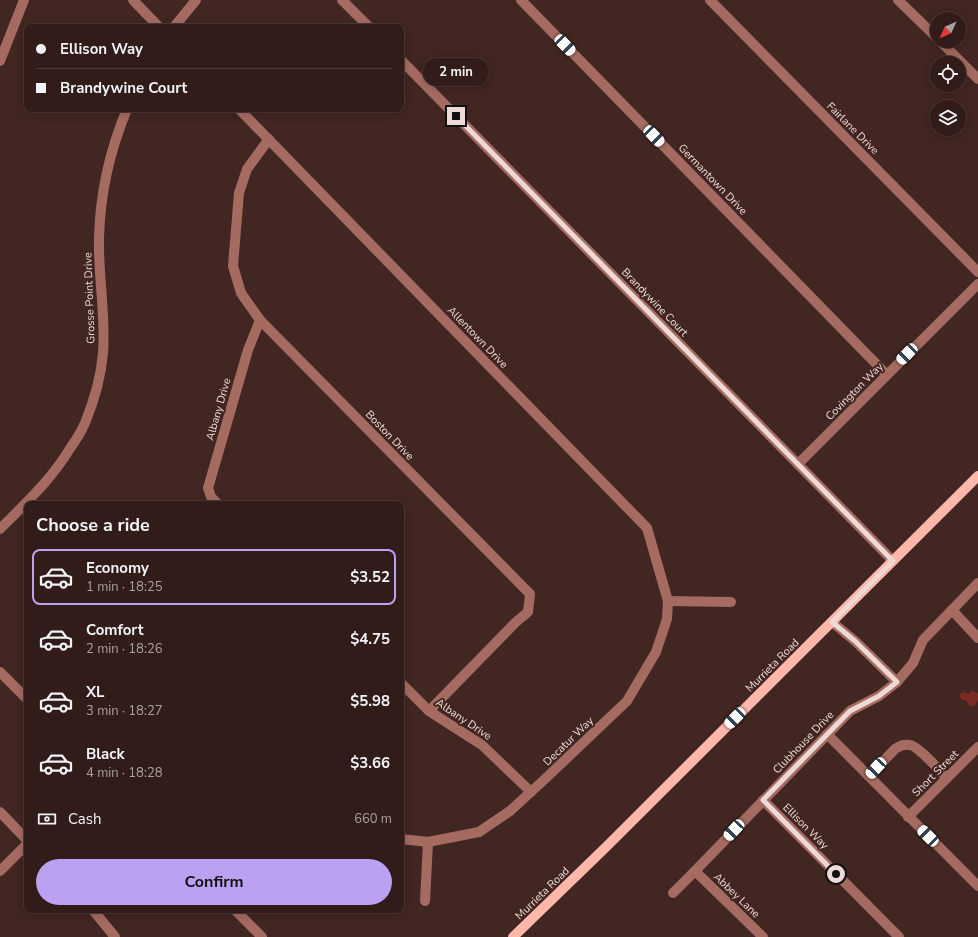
<!DOCTYPE html>
<meta charset="utf-8">
<style>
:root{--surface:#311c19;--page:#3d2926;--text:#f1f3f6;--muted:#a8a1a2;--line:#4c3a38;--accent:#bca0f2}
body{margin:0;font-family:"Nunito Sans",sans-serif;background:var(--page);color:var(--text);height:100vh;display:flex;flex-direction:column;font-size:15px;white-space:nowrap}
*{box-sizing:border-box;margin:0}
p{font-size:13px;color:var(--muted)}
.icon{flex:none;width:22px;height:22px;fill:none;stroke:currentColor;stroke-width:2;stroke-linecap:round;stroke-linejoin:round}
.map{position:relative;flex:1;overflow:hidden}
.side{position:absolute;left:24px;top:501px;width:380px;height:412px;display:flex;flex-direction:column;background:var(--surface);border-radius:8px;box-shadow:0 2px 10px #0003,0 0 0 1px var(--line)}
.side>*{flex:none}
.top-card{position:absolute;left:24px;top:24px;width:380px;height:88px;border-radius:8px;box-shadow:0 2px 10px #0003,0 0 0 1px var(--line);display:grid;align-content:center;height:88px;padding:0 12px;background:var(--surface)}
.needle{width:26px;rotate:225deg}
.tools{position:absolute;left:930px;top:12px;display:grid;gap:8px}
.tools a{display:grid;place-items:center;width:36px;height:36px;border-radius:50%;background:var(--surface);box-shadow:0 2px 10px #0003,0 0 0 1px var(--line);font-size:20px}
.end{position:absolute;width:18px;height:18px;margin:-9px;border:5px solid #eddad6;background:#111;box-shadow:0 0 0 2px #111}
.from{border-radius:50%}
.bubble{position:absolute;height:28px;border-radius:14px;background:var(--surface);box-shadow:0 2px 10px #0003,0 0 0 1px var(--line);font-size:13px;font-weight:700;line-height:28px;text-align:center}
.car{position:absolute;width:12px;height:24px;margin:-12px -6px;border-radius:5px;box-shadow:0 0 3px 1px #0007;background:linear-gradient(#fff 24%,#345 0 40%,#fff 0 76%,#345 0 86%,#fff 0)}
.top-card b{display:flex;align-items:center;gap:14px;height:38px;font-size:15px}
.top-card b+b{border-top:1px solid var(--line)}
.top-card i{width:10px;height:10px;background:var(--text)}
ul{padding:0;list-style:none}
li{display:flex;align-items:center;gap:12px;height:56px;margin:0 8px 6px;padding:0 4px;border:2px solid transparent;border-radius:8px}
li div{flex:1}
li b{display:block;font-size:15px}
li em{font-style:normal;font-weight:700}
li.on{border-color:var(--accent)}
li>.icon{width:36px;height:36px;stroke-width:1.5}
h2{padding:0 12px;font-size:18px;line-height:48px}
.pay{display:flex;align-items:center;gap:10px;height:44px;padding:0 12px;font-size:15px}
.pay p{margin-inline-start:auto}
.button{display:flex;gap:8px;margin-top:auto;padding:8px 12px}
.button a{flex:1;height:46px;border-radius:24px;background:var(--accent);color:#111;font-size:16px;font-weight:700;line-height:46px;text-align:center}
.map>svg:first-child{display:block}
.water{fill:#7a2c22}
.lines{fill:none;stroke-linecap:round;stroke-linejoin:round}
.minor{stroke:#a56b61;stroke-width:10}
.major{stroke:#ffb7aa;stroke-width:10}
.route{stroke:#eddad6;stroke-width:5}
.labels{text-anchor:middle;stroke-width:4;stroke-linejoin:round;paint-order:stroke}
.street-label{font-size:11px;fill:#eddad6;stroke:#412621}
</style>
<div class="map">
<svg width="978" height="937" viewBox="0 0 978 937">
<rect width="100%" height="100%" fill="#412621"/>
<!-- water -->
<polygon class="water" points="971,691 978,693 978,701 974,706 968,705 967,701 961,699 959,695 963,692 969,694"/>
<g class="lines">
<!-- minor -->
<g class="minor">
<polyline points="133,0 159,27"/>
<polyline points="342,0 369,27"/>
<polyline points="521,0 887,375"/>
<polyline points="710,0 978,272"/>
<polyline points="898,0 937,38"/>
<polyline points="174,27 196,0"/>
<polyline points="940,41 978,79"/>
<polyline points="401,60 893,561"/>
<polyline points="0,61 24,0"/>
<polyline points="239,109 647,528 668,601 667,619 656,652 627,701 546,778 510,811 479,832 428,842 401,839"/>
<polyline points="269,139 247,169 239,193 233,266 241,293 260,320 530,594 528,612 516,622 429,711"/>
<polyline points="798,464 978,284"/>
<polyline points="218,504 211,497 208,488 248,350 260,320"/>
<path d="M 0,529 C 27,502 51,480 71,447 C 76,440 81,432 85,423 C 94,401 101,377 103,353 C 106,315 98,277 99,238 C 100,194 110,150 127,109"/>
<polyline points="668,601 731,602"/>
<polyline points="952,610 978,638"/>
<polyline points="832,622 855,641 897,682"/>
<polyline points="0,672 27,699"/>
<polyline points="401,683 429,711 482,745 531,792"/>
<polyline points="827,734 978,886"/>
<path d="M 869,776 L 895,749 C 899,746 905,744 910,745 C 918,746 940,771 947,778"/>
<polyline points="763,800 899,937"/>
<polyline points="0,812 27,840"/>
<polyline points="908,817 978,747"/>
<polyline points="0,871 27,844"/>
<polyline points="695,871 763,937"/>
<polyline points="673,893 695,871 850,711 879,696 897,682 913,663 923,640 978,583"/>
<polyline points="425,901 428,842"/>
<polyline points="93,910 115,937"/>
<polyline points="235,910 262,937"/>
</g>
<!-- major -->
<polyline class="major" points="513,937 605,848 978,476"/>
</g>
<g class="lines">
<!-- route -->
<polyline class="route" points="456,116 893,561 832,622 855,641 897,682 879,696 850,711 763,800 836,874"/>
</g>
<g class="labels">
<!-- street labels -->
<g class="street-label">
<text transform="translate(853 128) rotate(45)" y="4">Fairlane Drive</text>
<text transform="translate(713 179) rotate(46)" y="4">Germantown Drive</text>
<text transform="translate(89 298) rotate(-92)" y="4">Grosse Point Drive</text>
<text transform="translate(655 302) rotate(46)" y="4">Brandywine Court</text>
<text transform="translate(478 337) rotate(46)" y="4">Allentown Drive</text>
<text transform="translate(854 391) rotate(-45)" y="4">Covington Way</text>
<text transform="translate(218 409) rotate(-74)" y="4">Albany Drive</text>
<text transform="translate(390 435) rotate(46)" y="4">Boston Drive</text>
<text transform="translate(772 665) rotate(-45)" y="4">Murrieta Road</text>
<text transform="translate(464 719) rotate(34)" y="4">Albany Drive</text>
<text transform="translate(568 741) rotate(-44)" y="4">Decatur Way</text>
<text transform="translate(803 742) rotate(-46)" y="4">Clubhouse Drive</text>
<text transform="translate(935 773) rotate(-45)" y="4">Short Street</text>
<text transform="translate(806 826) rotate(45)" y="4">Ellison Way</text>
<text transform="translate(542 893) rotate(-44)" y="4">Murrieta Road</text>
<text transform="translate(737 895) rotate(44)" y="4">Abbey Lane</text>
</g>
</g>
</svg>
<div class="tools">
<a><svg class="needle" viewBox="-14 -14 28 28"><path d="M0-13l5 13h-10z" fill="#e53935"/><path d="M0 13l5-13h-10z" fill="#a8a1a2"/></svg></a>
<a><svg class="icon" aria-label="locate" viewBox="0 0 24 24"><circle cx="12" cy="12" r="6"/><path d="M12 2v4M12 18v4M2 12h4M18 12h4"/></svg></a>
<a><svg class="icon" aria-label="layers" viewBox="0 0 24 24"><path d="M12 4l9 5-9 5-9-5zM3 14l9 5 9-5"/></svg></a>
</div>
<i class="end from" style="left:836px;top:874px"></i>
<i class="end" style="left:456px;top:116px"></i>
<div class="bubble" style="left:423px;top:58px;width:66px">2 min</div>
<i class="car" style="left:565px;top:45px;rotate:136deg"></i>
<i class="car" style="left:654px;top:136px;rotate:136deg"></i>
<i class="car" style="left:907px;top:354px;rotate:225deg"></i>
<i class="car" style="left:735px;top:718px;rotate:225deg"></i>
<i class="car" style="left:876px;top:768px;rotate:223deg"></i>
<i class="car" style="left:734px;top:830px;rotate:223deg"></i>
<i class="car" style="left:928px;top:836px;rotate:315deg"></i>
<div class="top-card">
<b><i class="from"></i>Ellison Way</b>
<b><i></i>Brandywine Court</b>
</div>
<section class="side">
<h2>Choose a ride</h2>
<ul>
<li class="on"><svg class="icon" aria-label="car" viewBox="0 0 24 24"><path d="M5 17H2v-5l4-1 3-4h7l3 4 3 1v5h-3M9 17h6M6 11h13"/><circle cx="7" cy="17" r="2"/><circle cx="17" cy="17" r="2"/></svg><div><b>Economy</b><p>1 min · 18:25</p></div><em>$3.52</em></li>
<li><svg class="icon" aria-label="car" viewBox="0 0 24 24"><path d="M5 17H2v-5l4-1 3-4h7l3 4 3 1v5h-3M9 17h6M6 11h13"/><circle cx="7" cy="17" r="2"/><circle cx="17" cy="17" r="2"/></svg><div><b>Comfort</b><p>2 min · 18:26</p></div><em>$4.75</em></li>
<li><svg class="icon" aria-label="car" viewBox="0 0 24 24"><path d="M5 17H2v-5l4-1 3-4h7l3 4 3 1v5h-3M9 17h6M6 11h13"/><circle cx="7" cy="17" r="2"/><circle cx="17" cy="17" r="2"/></svg><div><b>XL</b><p>3 min · 18:27</p></div><em>$5.98</em></li>
<li><svg class="icon" aria-label="car" viewBox="0 0 24 24"><path d="M5 17H2v-5l4-1 3-4h7l3 4 3 1v5h-3M9 17h6M6 11h13"/><circle cx="7" cy="17" r="2"/><circle cx="17" cy="17" r="2"/></svg><div><b>Black</b><p>4 min · 18:28</p></div><em>$3.66</em></li>
</ul>
<div class="pay"><svg class="icon" aria-label="cash" viewBox="0 0 24 24"><path d="M3 7h18v10H3z"/><circle cx="12" cy="12" r="2"/></svg>Cash<p>660 m</p></div>
<div class="button"><a>Confirm</a></div>
</section>
</div>
